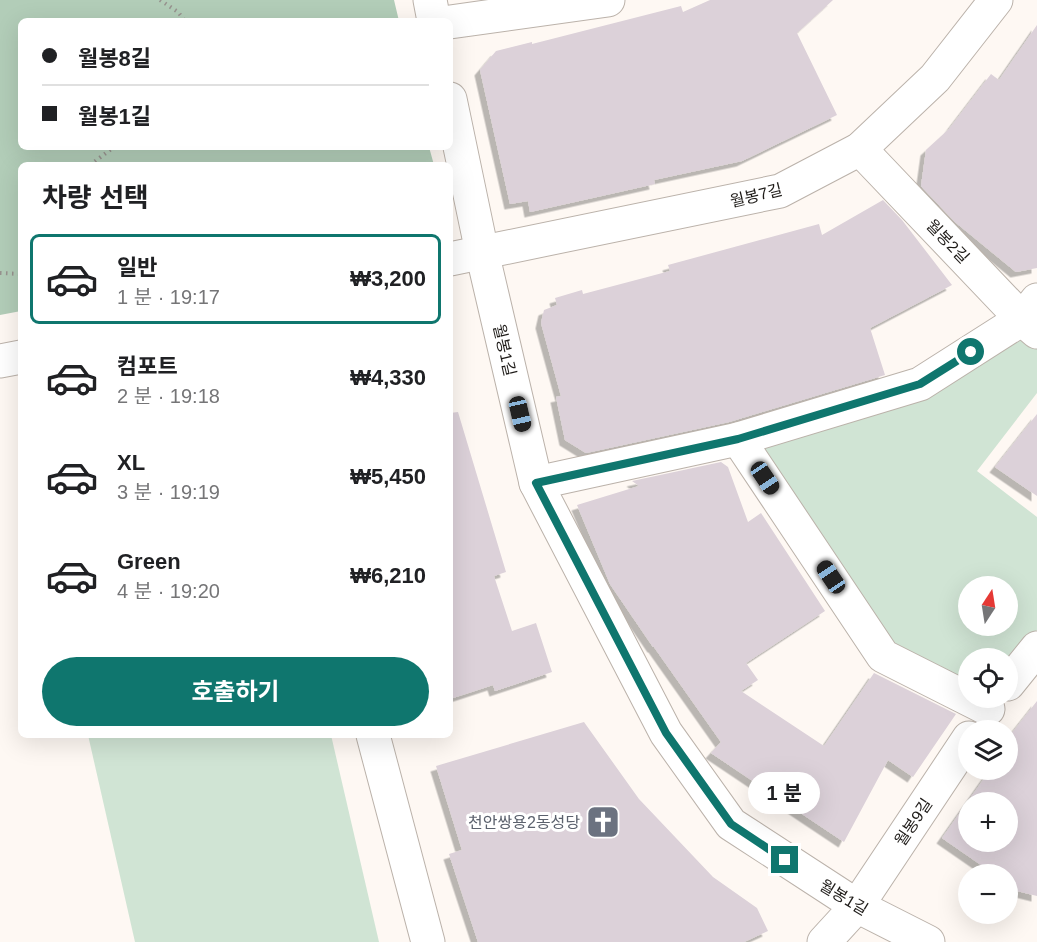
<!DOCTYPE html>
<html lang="ko">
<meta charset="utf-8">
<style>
:root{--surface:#fff;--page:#f6f6f6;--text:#202124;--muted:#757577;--line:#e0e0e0;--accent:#0f766e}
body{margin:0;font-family:Arial,"Noto Sans KR",sans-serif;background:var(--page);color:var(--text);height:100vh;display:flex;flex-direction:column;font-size:22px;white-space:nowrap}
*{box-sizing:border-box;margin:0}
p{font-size:20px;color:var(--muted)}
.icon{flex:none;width:33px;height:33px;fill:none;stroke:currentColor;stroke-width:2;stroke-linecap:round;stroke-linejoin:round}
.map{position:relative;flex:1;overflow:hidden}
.sheet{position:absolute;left:18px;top:162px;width:435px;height:576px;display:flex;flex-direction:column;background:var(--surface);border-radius:9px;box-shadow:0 6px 24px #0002}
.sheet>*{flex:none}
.hud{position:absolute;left:18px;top:18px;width:435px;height:132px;border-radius:9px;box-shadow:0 6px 24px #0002;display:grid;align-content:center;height:132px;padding:0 24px;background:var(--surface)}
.needle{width:39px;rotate:12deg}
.tools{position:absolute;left:958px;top:576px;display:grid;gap:12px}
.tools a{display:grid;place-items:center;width:60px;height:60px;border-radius:50%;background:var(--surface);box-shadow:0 6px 24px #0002;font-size:30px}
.end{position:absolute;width:27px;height:27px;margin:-14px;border:8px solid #0f766e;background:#fff;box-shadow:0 0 0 3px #fff}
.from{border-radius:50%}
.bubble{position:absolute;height:42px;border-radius:21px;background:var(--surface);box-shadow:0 6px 24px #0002;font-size:20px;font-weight:700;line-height:42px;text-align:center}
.car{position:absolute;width:18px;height:36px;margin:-18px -9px;border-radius:8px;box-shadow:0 0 4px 2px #0007;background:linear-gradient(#222 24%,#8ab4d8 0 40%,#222 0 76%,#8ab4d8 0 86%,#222 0)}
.hud b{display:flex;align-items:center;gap:21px;height:57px;font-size:22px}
.hud b+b{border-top:2px solid var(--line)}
.hud i{width:15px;height:15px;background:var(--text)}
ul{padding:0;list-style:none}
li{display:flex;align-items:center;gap:18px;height:90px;margin:0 12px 9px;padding:0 12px;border:3px solid transparent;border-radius:9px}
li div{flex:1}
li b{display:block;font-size:22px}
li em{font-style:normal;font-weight:700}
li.on{border-color:var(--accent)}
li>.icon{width:54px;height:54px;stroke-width:1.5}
h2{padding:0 24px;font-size:27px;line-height:72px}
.button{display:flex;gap:12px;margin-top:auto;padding:12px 24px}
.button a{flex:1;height:69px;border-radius:36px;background:var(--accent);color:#fff;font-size:24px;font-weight:700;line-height:69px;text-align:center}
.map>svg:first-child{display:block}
.green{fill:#d0e4d4;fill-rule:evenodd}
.forest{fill:#b2cdb8}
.building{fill:#dcd1d9;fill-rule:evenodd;filter:url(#shadow)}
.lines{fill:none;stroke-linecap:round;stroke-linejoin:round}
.minor-casing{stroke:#bbb2aa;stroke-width:35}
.path{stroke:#97928e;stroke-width:4;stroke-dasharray:1.5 4.5;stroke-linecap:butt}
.minor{stroke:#fff;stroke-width:33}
.route{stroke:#0f766e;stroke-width:8}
.labels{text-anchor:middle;stroke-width:6;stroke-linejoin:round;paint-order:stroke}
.street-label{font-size:16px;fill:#1e1b18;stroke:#fff}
.worship-label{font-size:16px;fill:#5b616d;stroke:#fff;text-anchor:end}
</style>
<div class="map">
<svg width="1037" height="942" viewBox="0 0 1037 942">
<defs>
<filter id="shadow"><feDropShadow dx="-5.5" dy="5.5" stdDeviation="0" flood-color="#0004"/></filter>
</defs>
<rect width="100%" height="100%" fill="#fef8f3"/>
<!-- green -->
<g class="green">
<path d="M 1017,332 L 1037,349 L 1037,393 L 977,471 L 1037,517 L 1037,630 L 1008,666 L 1008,658 L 969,658 L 969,679 L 958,681 L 890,647 L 764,454 L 768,442 ZM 969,586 L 1008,586 L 1008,626 L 969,626 Z"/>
<polygon points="88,735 331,735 379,942 135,942"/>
</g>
<!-- forest -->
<polygon class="forest" points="0,0 394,0 399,21 21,21 21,147 429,147 434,165 21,165 21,311 0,315"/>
<!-- building -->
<g class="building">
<polygon points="710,0 833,0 797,33 837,115 742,161 654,180 655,184 530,212 528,201 510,204 480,70 496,51 532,42 532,44 681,6 683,12"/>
<polygon points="1037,25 1037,268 1016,272 955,222 921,186 926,150 949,129 991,74 999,80"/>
<polygon points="883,200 902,220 952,285 870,328 885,375 729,422 586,453 565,440 556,397 561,396 541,323 544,310 557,305 555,298 582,290 583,294 670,271 668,265 819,224 822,235"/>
<polygon points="458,412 506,572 494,576 512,631 536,623 552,672 495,691 493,685 450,699 450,413"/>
<polygon points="1037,414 1037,496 995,467"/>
<polygon points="721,462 728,467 748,522 761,513 825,611 746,663 758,680 741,691 824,746 874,673 956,714 913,777 888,760 844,842 711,753 721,742 654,647 653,647 610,584 577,505 639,486 632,481"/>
<path d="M 1037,701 L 1037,896 L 1017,891 L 1008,884 L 1008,874 L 994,874 L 942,838 L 990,770 L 1008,770 L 1008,738 ZM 969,802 L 1008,802 L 1008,842 L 969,842 Z"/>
<polygon points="584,722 639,799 713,877 757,908 768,931 744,942 478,942 449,854 462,850 436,766"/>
</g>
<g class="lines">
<!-- minor casing -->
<g class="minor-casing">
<g id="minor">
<polyline points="430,0 434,21"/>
<polyline points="450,22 608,0"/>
<polyline points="450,99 482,252 536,483 666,733 731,824 857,906 928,942"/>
<polyline points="860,149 1022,319 1037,332"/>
<polyline points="450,259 780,191 860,149 935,78 996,0"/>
<polyline points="0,361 21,357"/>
<polyline points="738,439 883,656 988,709"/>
<polyline points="536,483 738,439 920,384 1022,319 1037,300"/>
<polyline points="1008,684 1037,648"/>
<polyline points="373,735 428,942"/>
<polyline points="824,942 857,906 969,738"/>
</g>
</g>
<!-- path -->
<g class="path">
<polyline points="160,0 178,12 185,21"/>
<polyline points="90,165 114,147"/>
<polyline points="0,273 21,274"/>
</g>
<!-- minor -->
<use href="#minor" class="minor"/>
</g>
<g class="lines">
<!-- route -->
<polyline class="route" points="785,860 731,824 666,733 536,483 738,439 920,384 971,352"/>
</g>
<!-- icons -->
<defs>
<g id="church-square" transform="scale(1.725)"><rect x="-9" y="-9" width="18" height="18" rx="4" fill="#6b7280" stroke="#fff"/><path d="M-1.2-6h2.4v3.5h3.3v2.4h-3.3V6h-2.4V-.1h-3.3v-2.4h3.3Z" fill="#fff"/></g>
</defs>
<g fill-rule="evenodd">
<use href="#church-square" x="603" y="822"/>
</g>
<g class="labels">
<!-- street labels -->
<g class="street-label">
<text transform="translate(756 195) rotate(-14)" y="6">월봉7길</text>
<text transform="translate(948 241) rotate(46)" y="6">월봉2길</text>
<text transform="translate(505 350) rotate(77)" y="6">월봉1길</text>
<text transform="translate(913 822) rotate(-56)" y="6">월봉9길</text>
<text transform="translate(844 897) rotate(31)" y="6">월봉1길</text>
</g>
<!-- worship labels -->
<g class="worship-label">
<text x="580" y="828">천안쌍용2동성당</text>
</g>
</g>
</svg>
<div class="tools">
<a><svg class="needle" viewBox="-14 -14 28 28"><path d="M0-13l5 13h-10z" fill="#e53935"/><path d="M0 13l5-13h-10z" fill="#757577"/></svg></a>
<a><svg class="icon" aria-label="locate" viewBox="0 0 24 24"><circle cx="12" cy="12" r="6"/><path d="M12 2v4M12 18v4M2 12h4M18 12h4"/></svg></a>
<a><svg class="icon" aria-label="layers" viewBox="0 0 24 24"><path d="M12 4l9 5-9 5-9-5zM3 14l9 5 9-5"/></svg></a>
<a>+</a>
<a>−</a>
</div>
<i class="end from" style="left:971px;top:352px"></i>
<i class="end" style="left:785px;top:860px"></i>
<div class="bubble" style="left:748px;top:772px;width:72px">1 분</div>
<i class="car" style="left:520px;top:414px;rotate:167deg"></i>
<i class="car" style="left:765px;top:478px;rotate:146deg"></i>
<i class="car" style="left:831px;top:577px;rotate:326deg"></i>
<div class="hud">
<b><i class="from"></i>월봉8길</b>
<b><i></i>월봉1길</b>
</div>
<section class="sheet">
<h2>차량 선택</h2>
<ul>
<li class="on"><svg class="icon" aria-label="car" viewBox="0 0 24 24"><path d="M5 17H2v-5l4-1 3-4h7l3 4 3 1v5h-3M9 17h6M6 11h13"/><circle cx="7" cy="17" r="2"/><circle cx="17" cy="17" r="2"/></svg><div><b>일반</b><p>1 분 · 19:17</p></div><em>₩3,200</em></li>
<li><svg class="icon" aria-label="car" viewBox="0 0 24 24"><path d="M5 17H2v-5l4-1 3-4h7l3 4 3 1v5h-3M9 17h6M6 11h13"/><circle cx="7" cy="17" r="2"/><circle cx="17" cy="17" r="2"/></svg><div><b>컴포트</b><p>2 분 · 19:18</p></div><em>₩4,330</em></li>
<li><svg class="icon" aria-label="car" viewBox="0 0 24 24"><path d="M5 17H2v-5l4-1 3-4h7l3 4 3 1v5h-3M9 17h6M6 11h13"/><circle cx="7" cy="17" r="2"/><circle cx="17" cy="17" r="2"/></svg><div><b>XL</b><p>3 분 · 19:19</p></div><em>₩5,450</em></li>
<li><svg class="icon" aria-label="car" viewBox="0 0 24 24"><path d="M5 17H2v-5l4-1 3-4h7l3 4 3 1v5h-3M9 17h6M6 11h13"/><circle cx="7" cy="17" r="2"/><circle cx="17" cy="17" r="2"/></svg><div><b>Green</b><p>4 분 · 19:20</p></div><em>₩6,210</em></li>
</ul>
<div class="button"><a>호출하기</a></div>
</section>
</div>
